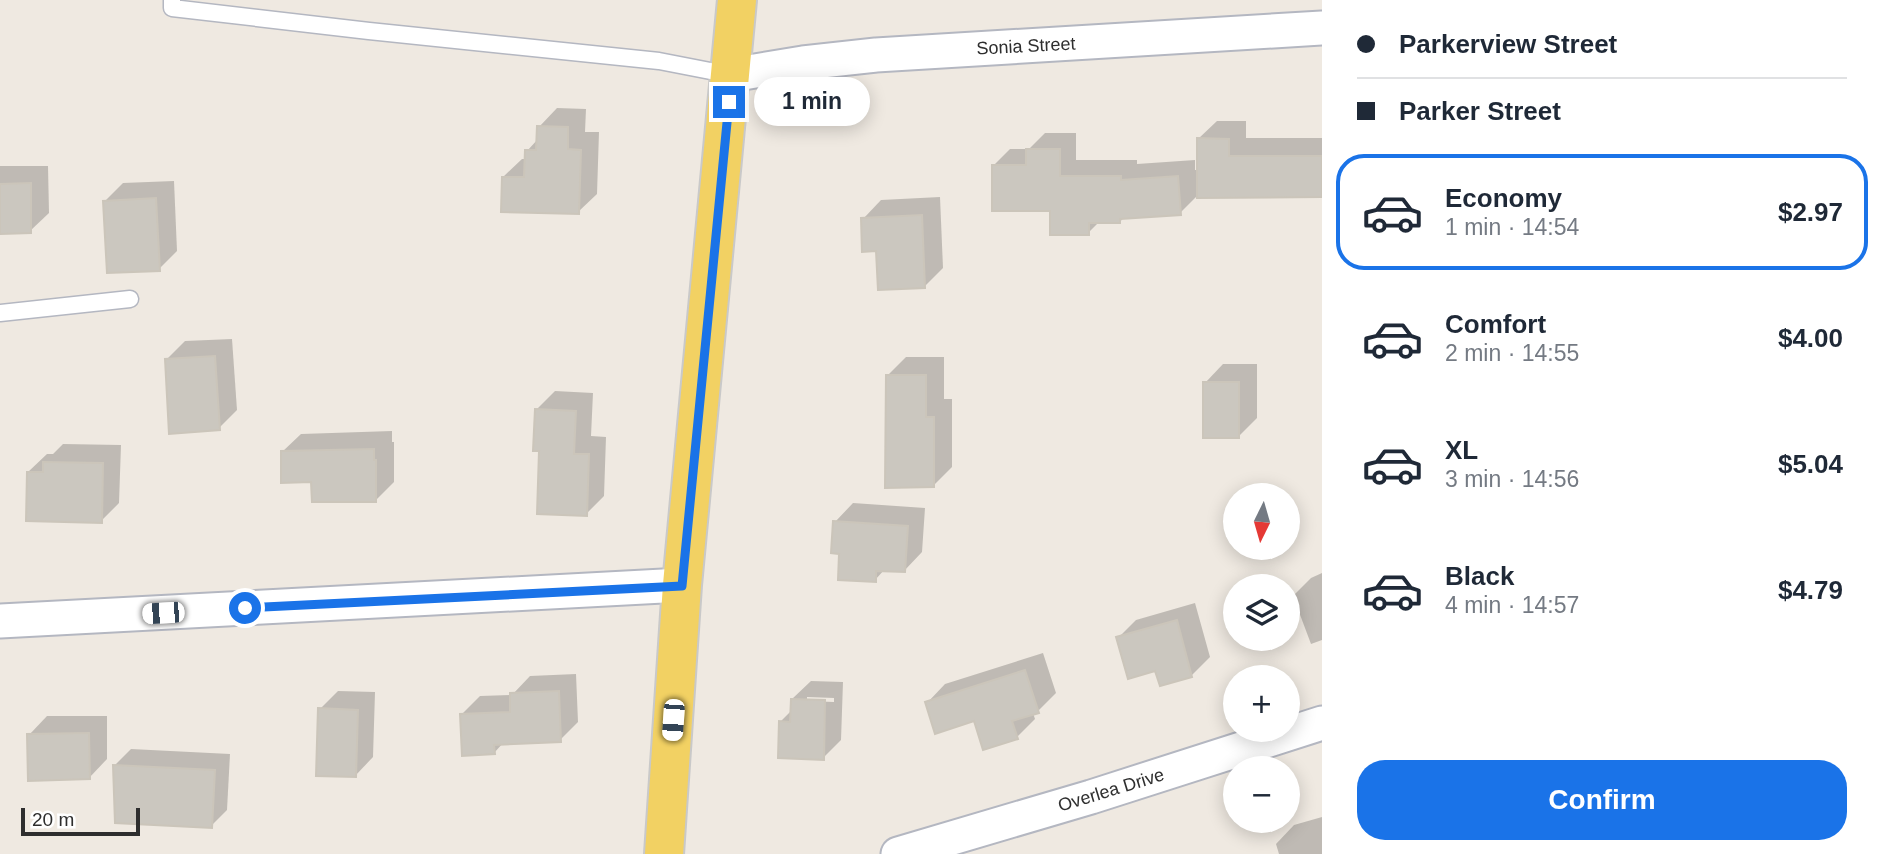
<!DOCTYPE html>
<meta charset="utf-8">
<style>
:root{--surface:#fff;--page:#f2f2f3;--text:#1f2937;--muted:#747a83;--line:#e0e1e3;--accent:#1a73e8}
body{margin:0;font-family:Arial,sans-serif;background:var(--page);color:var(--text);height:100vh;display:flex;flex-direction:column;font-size:26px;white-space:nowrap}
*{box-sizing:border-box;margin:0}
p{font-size:23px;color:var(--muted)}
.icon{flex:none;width:38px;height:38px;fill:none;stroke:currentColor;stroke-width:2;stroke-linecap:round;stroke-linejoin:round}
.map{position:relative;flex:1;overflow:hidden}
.details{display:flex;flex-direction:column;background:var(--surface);width:560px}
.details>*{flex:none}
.hud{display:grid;align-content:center;height:154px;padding:0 35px;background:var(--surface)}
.needle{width:46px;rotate:185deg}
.tools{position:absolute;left:1223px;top:483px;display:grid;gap:14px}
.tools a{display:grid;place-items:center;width:77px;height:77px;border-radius:50%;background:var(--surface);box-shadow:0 4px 18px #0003;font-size:35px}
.scale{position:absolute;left:21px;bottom:18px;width:119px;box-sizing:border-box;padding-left:7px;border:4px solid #2e2e2e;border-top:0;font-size:19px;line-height:24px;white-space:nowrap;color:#2e2e2e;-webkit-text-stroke:5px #fff;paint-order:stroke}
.end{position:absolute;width:32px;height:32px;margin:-16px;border:9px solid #1a73e8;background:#fff;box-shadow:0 0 0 4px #fff}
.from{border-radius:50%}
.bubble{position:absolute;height:49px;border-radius:24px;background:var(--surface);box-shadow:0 4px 18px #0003;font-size:23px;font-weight:800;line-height:49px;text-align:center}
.car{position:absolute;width:21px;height:42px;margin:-21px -10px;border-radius:9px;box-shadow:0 0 5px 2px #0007;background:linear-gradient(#fff 24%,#345 0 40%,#fff 0 76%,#345 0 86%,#fff 0)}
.hud b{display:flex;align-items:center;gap:24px;height:66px;font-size:26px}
.hud b+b{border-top:2px solid var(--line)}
.hud i{width:18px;height:18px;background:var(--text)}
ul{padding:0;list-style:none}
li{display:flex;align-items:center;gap:21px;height:116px;margin:0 14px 10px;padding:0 21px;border:4px solid transparent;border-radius:28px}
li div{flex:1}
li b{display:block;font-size:26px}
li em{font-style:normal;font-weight:800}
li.on{border-color:var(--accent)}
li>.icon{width:63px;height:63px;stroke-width:1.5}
.action{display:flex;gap:14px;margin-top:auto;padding:14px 35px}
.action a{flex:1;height:80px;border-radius:28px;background:var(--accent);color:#fff;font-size:28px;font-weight:800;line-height:80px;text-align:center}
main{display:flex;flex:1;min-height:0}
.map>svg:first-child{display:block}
.shadow{fill:#0003;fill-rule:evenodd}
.building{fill:#cbc7bf;stroke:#cbc5ba;stroke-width:2}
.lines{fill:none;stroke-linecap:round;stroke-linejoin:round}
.service-casing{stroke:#b4b7c1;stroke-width:19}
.minor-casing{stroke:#b4b7c1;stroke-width:37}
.primary-casing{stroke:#c9c9c9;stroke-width:42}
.service{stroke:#fff;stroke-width:16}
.minor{stroke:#fff;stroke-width:33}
.primary{stroke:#f2d163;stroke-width:38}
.route{stroke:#1a73e8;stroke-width:9}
.labels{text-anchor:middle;stroke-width:6;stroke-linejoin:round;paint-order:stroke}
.street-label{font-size:18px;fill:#2e2e2e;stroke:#fff}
</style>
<main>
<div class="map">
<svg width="1322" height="854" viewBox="0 0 1322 854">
<rect width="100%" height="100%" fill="#efe9e1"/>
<!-- shadow -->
<g class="shadow">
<polygon points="557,108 586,109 585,132 599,132 597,194 578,212 503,177 522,159 526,159 527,151 538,139 539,127"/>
<polygon points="1217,121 1246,121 1246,138 1322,138 1322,195 1197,196 1180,213 1124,217 1120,222 1099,222 1088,233 993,166 1010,149 1029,149 1045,133 1076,133 1076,160 1137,160 1137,164 1195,160 1195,170 1198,170 1198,139"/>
<polygon points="0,166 48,166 49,213 30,231 0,232"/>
<polygon points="174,181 177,251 159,269 105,201 123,183"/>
<polygon points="940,197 943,268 925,286 878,249 863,219 881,200"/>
<polygon points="232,339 237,410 219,428 166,360 185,341"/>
<polygon points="906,357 944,357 944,399 952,399 952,467 933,486 887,376"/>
<polygon points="1223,364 1257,364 1257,418 1238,437 1205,383"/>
<polygon points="555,391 593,393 591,436 606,437 604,496 586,514 541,450 537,409"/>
<polygon points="392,431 392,442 394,442 394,482 376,500 313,480 282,452 301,434"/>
<polygon points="63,444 121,445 119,503 101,521 28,472 47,454 53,454"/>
<polygon points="853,503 925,508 922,552 904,571 885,569 875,580 841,552 835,522"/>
<polygon points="1322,573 1322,640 1311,644 1293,596 1311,578"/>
<polygon points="1195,603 1210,657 1192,675 1161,684 1157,668 1118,638 1136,620"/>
<polygon points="1043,653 1056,693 1038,711 1033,713 1035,719 1017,737 975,719 927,703 945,684"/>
<polygon points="576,674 578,722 560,740 504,742 494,753 461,715 480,696 512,695 530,676"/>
<path d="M 811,681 L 843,682 L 841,740 L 823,758 L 781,721 L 792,710 L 792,699 ZM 807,697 L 834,698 L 834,702 L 807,701 Z"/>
<polygon points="338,691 375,692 373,757 355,776 320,709"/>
<polygon points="47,716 107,716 107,759 89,778 29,735"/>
<polygon points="131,749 230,754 227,810 211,826 115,765"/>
<polygon points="1322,817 1322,854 1279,854 1276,844 1294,825"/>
</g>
<!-- building -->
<g class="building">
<polygon points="537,126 568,127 568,149 581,150 579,214 501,212 502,177 524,177 525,150 536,150"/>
<polygon points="1197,138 1229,139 1229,156 1322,156 1322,197 1197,198"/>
<polygon points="1026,149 1060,149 1060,176 1121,176 1121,180 1178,176 1181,215 1120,219 1120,223 1089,223 1089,235 1050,235 1050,211 992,211 992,165 1026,165"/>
<polygon points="31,183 31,233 0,234 0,184"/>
<polygon points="156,198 160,271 107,273 103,201"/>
<polygon points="922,215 925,288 878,290 876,251 862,252 861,218"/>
<polygon points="215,356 220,430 169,434 165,359"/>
<polygon points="886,375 926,375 926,417 934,417 934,487 885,488"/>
<rect x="1203" y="382" width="36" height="56"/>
<polygon points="535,409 576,411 574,454 589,454 587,516 537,514 539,451 533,451"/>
<polygon points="374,449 374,460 376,460 376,502 312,502 311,482 281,483 281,451"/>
<polygon points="43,462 103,463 102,523 26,521 27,472 43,472"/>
<polygon points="833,521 908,526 905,572 876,571 876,582 838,580 839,554 831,553"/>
<polygon points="1177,620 1192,677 1160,686 1155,671 1128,679 1116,637"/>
<polygon points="1025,670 1039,713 1012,721 1018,739 983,750 974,721 935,734 925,702"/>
<polygon points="559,691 561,742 494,745 495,754 462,756 460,714 510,712 510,693"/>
<polygon points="791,699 825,700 824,760 778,758 779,721 790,722"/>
<polygon points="318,708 358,710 356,777 316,776"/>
<polygon points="89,733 90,779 28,781 27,734"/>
<polygon points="113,765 215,770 212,828 115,823"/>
</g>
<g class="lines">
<!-- service casing -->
<g class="service-casing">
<g id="service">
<polyline points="172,0 172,8 369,31 659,61 731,75"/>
<polyline points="0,313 130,299"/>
</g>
</g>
<!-- minor casing -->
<g class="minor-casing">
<g id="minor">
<polyline points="731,75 803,63 876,55 1322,28"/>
<polyline points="0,621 682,585"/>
<polyline points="898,854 1091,797 1322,723"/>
</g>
</g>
<!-- primary casing -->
<g class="primary-casing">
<polyline id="primary" points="664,854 682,585 737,0"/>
</g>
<!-- service -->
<use href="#service" class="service"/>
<!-- minor -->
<use href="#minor" class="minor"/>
<!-- primary -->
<use href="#primary" class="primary"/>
</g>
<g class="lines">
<!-- route -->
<polyline class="route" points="245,608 682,586 729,102"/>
</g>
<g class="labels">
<!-- street labels -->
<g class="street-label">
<text transform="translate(1026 46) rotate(-3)" y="6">Sonia Street</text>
<text transform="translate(1111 790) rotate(-17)" y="6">Overlea Drive</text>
</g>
</g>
</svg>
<div class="tools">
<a><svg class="needle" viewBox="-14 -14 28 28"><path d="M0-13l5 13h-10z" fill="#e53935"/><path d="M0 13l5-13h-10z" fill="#747a83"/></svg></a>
<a><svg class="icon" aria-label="layers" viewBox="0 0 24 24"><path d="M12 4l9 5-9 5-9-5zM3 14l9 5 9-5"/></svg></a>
<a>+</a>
<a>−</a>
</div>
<div class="scale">20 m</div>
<i class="end from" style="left:245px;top:608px"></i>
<i class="end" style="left:729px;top:102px"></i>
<div class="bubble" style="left:754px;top:77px;width:116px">1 min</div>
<i class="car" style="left:163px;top:613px;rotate:267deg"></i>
<i class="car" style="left:673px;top:720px;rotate:184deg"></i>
</div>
<section class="details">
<div class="hud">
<b><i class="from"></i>Parkerview Street</b>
<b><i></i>Parker Street</b>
</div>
<ul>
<li class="on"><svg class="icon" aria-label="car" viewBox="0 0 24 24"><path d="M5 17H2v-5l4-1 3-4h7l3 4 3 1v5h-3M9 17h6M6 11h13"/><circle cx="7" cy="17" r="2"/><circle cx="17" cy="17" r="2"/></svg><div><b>Economy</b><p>1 min · 14:54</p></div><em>$2.97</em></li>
<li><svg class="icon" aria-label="car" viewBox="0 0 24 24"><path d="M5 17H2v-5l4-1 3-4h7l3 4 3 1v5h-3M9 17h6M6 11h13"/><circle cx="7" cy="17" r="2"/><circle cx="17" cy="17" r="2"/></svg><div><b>Comfort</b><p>2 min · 14:55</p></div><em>$4.00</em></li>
<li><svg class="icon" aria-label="car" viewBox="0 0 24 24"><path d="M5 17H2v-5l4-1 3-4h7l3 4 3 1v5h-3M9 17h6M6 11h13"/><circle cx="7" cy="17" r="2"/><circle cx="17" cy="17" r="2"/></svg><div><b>XL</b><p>3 min · 14:56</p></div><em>$5.04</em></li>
<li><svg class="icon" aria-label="car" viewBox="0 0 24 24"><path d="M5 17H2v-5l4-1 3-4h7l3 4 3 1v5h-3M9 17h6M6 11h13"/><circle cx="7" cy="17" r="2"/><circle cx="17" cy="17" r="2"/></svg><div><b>Black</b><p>4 min · 14:57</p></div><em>$4.79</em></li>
</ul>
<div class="action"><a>Confirm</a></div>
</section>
</main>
